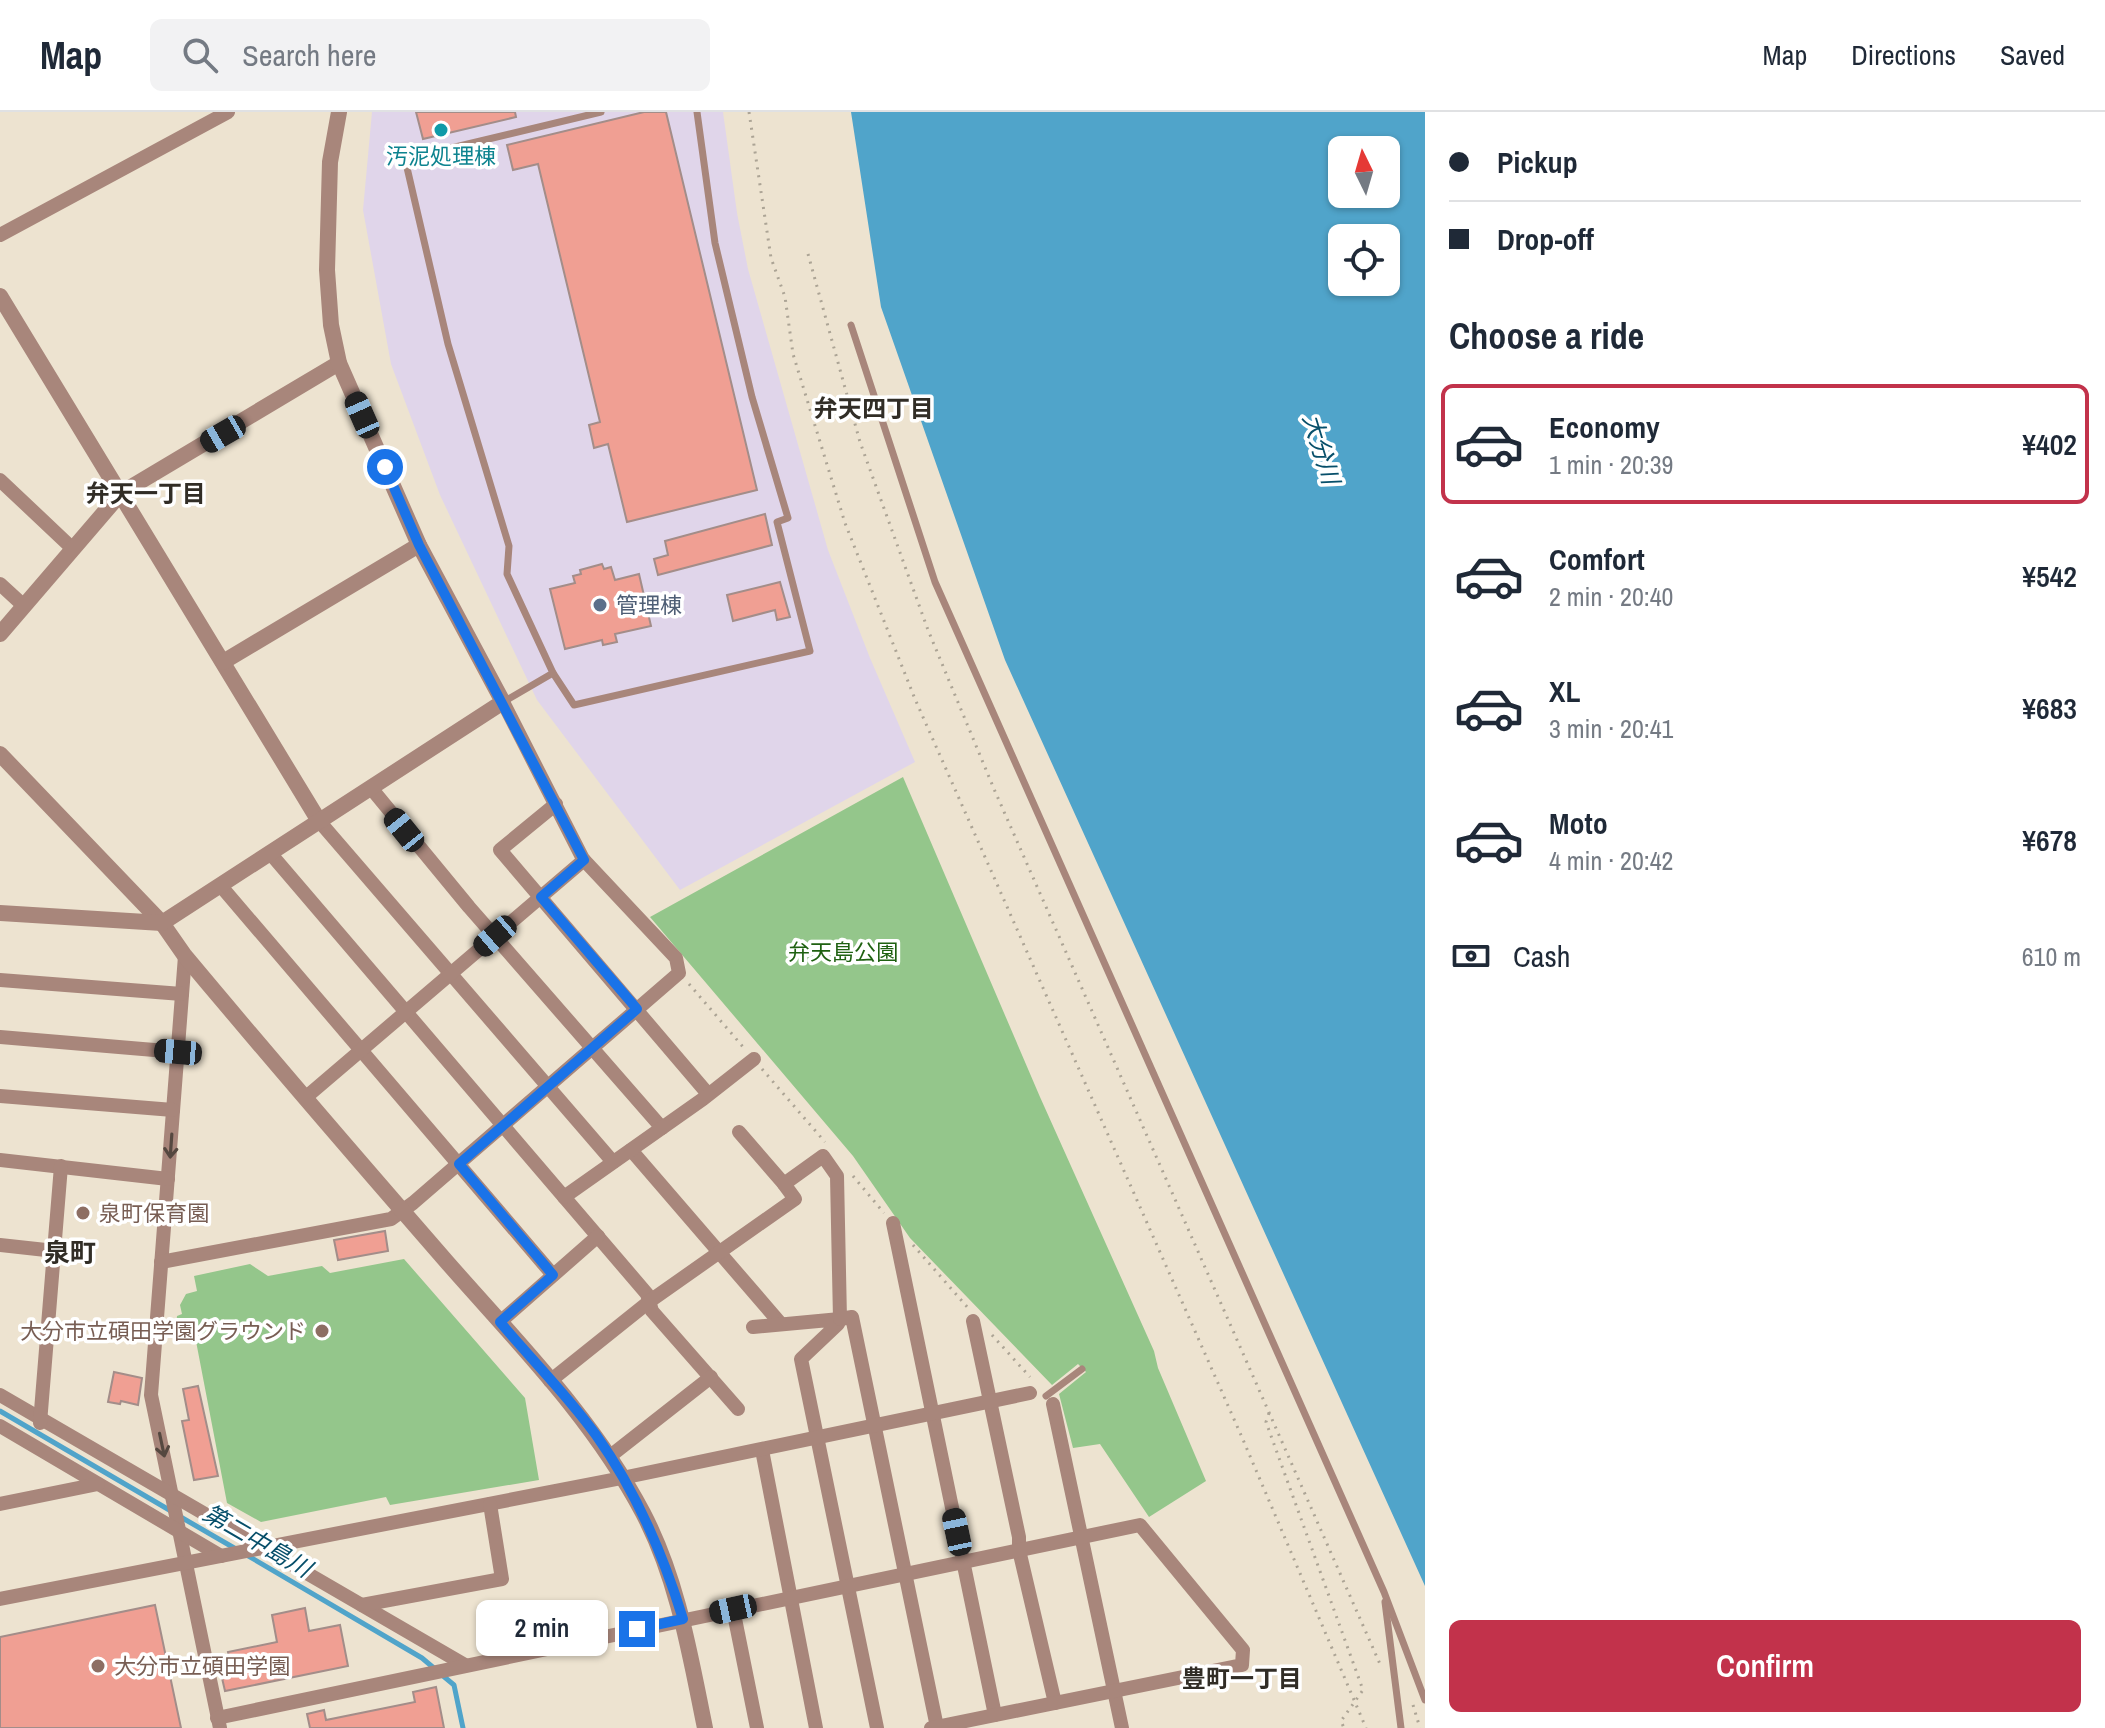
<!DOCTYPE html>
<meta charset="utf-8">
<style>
:root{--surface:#fff;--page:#f2f2f3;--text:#1f2937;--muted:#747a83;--line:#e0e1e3;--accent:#c2324b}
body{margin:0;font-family:"Archivo Narrow","Noto Sans JP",sans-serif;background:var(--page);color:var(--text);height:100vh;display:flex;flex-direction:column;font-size:30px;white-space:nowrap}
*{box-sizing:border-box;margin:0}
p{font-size:26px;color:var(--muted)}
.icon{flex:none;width:44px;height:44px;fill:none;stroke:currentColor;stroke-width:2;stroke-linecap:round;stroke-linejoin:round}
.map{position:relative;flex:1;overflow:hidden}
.panel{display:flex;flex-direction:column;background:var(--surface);width:680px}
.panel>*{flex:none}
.banner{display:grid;align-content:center;height:176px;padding:0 24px;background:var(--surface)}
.needle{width:52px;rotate:355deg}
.controls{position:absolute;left:1328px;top:24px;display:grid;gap:16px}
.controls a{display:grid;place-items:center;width:72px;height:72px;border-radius:12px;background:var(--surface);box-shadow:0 2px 6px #0004;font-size:40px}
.end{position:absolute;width:36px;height:36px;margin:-18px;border:10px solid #1a73e8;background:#fff;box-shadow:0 0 0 4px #fff}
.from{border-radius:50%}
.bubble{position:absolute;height:56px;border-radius:12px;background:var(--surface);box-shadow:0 2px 6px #0004;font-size:26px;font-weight:600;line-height:56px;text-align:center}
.car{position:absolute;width:24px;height:48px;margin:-24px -12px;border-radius:10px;box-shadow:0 0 6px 2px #0007;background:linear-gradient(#222 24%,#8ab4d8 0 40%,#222 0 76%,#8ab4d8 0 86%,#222 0)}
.banner b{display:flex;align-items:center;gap:28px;height:76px;font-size:30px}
.banner b+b{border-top:2px solid var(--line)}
.banner i{width:20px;height:20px;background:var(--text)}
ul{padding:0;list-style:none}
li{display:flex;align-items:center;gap:24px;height:120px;margin:0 16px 12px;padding:0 8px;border:4px solid transparent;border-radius:12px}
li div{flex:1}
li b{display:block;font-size:30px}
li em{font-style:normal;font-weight:600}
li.on{border-color:var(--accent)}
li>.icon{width:72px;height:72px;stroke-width:1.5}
h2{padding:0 24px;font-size:36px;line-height:96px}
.pay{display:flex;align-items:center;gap:20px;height:88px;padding:0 24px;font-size:30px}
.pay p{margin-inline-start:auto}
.cta{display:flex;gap:16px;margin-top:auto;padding:16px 24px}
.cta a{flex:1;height:92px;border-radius:12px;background:var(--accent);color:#fff;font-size:32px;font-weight:600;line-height:92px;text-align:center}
header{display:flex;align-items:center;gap:48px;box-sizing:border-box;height:112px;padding:0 40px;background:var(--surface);border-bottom:2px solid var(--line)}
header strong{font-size:38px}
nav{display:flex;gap:44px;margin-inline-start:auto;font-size:28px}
.search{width:560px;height:72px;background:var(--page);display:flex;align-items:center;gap:20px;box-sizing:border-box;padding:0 28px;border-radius:12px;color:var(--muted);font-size:30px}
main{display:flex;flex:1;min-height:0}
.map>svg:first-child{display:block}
.industrial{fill:#e0d5ea}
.green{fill:#94c68b}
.water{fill:#50a4ca;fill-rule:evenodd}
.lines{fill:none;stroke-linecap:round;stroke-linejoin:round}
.stream{stroke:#50a4ca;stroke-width:5}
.building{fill:#f09f93;stroke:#a38d89;stroke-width:2}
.path{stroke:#aca495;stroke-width:3;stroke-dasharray:2 6;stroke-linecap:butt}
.service{stroke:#a8867b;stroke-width:7}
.minor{stroke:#a8867b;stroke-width:14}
.tertiary{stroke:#a8867b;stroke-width:16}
.oneway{stroke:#554840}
.route{stroke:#1a73e8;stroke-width:10}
.culture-dot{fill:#0f9aa8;stroke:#fff;stroke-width:3}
.service-dot{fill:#5c6f8a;stroke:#fff;stroke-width:3}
.education-dot{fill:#8d6e63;stroke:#fff;stroke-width:3}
.labels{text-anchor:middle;stroke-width:7;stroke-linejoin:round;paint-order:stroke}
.culture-label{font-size:22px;fill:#0d838f;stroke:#fff}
.service-label{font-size:22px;fill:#4e5e75;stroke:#fff;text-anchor:start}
.park-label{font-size:22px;fill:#1f6111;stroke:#fff}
.education-label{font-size:22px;fill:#785e54;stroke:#fff;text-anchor:start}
.neighbourhood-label{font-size:24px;font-weight:bold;fill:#312d26;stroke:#fff}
.water-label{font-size:24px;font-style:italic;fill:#074f6a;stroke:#fff}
.quarter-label{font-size:26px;font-weight:bold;fill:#312d26;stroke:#fff}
</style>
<header>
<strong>Map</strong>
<div class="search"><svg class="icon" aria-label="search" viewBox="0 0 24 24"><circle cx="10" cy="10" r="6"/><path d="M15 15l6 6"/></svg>Search here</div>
<nav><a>Map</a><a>Directions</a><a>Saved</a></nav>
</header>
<main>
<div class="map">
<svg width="1425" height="1616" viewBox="0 0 1425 1616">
<rect width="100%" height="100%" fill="#ede3d0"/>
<!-- industrial -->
<polygon class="industrial" points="372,0 723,0 737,101 748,157 828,438 870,546 915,650 680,778 537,588 440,383 391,252 363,98"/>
<!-- green -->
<g class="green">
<polygon points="903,665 1040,985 1154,1239 1158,1256 1206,1369 1149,1405 1100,1332 1073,1336 1059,1282 1086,1260 1078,1252 1052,1273 910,1126 853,1044 650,805"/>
<polygon points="404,1147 525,1286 539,1368 390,1393 386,1385 261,1410 227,1391 195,1224 175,1228 177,1204 182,1202 180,1193 186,1182 197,1179 194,1164 250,1152 268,1164 322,1154 330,1161"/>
</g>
<!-- water -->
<path class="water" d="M 851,0 L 1425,0 L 1425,1474 L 1005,548 L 881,195 ZM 1342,38 L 1386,38 L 1386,82 L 1342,82 ZM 1342,126 L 1386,126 L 1386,170 L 1342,170 Z"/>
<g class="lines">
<!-- stream -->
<g class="stream">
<polyline points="0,1299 171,1399"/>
<polyline points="179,1404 236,1437"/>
<polyline points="245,1442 422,1546 435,1557"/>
<polyline points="442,1563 454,1573 463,1616"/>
</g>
</g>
<!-- building -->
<g class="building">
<polygon points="416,0 515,0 516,5 423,27"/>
<polygon points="644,0 666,0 757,378 627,410 608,332 594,336 589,313 600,310 538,52 513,58 507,33"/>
<polygon points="765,402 772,433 658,463 654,447 668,443 665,429"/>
<polygon points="602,452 604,457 611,455 615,468 639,462 651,514 615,522 617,530 603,533 602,528 565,537 550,477 575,471 573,464 581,462 580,458"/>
<polygon points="780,470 790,505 777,508 775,498 733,509 727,483"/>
<polygon points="385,1119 388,1139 338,1148 334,1128"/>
<polygon points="114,1260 142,1266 138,1293 121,1289 120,1292 108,1290"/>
<polygon points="198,1274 218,1364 194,1368 182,1309 189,1308 183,1277"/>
<polygon points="155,1493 181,1616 0,1616 0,1525"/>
<polygon points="305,1496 309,1519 340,1513 348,1554 225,1579 222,1566 233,1564 228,1540 277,1530 272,1503"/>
<polygon points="436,1575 444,1616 310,1616 307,1602 324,1598 326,1608 415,1590 413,1580"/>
</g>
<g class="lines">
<!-- path -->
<g class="path">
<polyline points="749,0 771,146 785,185 793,242 845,411 915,587 1241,1323 1366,1616"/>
<polyline points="808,142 860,330 928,518 994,677 1380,1552"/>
<polyline points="689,872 744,936"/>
<polyline points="762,957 825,1030"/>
<polyline points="853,1064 884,1101"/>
<polyline points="913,1133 969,1197"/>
<polyline points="992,1223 1030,1265"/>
<polyline points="1269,1301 1266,1310 1363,1578 1341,1609 1344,1616"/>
<polyline points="1413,1593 1420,1616"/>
</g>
<!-- service -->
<g class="service">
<polyline points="851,213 935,470 1384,1480 1425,1588"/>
<polyline points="553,561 574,593 810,539 777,410 788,406 752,285 715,131 697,0"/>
<polyline points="505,589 553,561 507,462 509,434 448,232 405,47 601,0"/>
<polyline points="1046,1284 1082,1257"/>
<polyline points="1385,1490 1401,1616"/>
</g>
<!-- minor -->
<g class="minor">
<polyline points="0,123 228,0"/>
<polyline points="0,368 73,437"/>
<polyline points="0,472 24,494"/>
<polyline points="371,676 469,795 662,1016"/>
<polyline points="556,692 500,738 708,982"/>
<polyline points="319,709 613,1050"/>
<polyline points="270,741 647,1182 652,1199 738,1297"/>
<polyline points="220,773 553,1163"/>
<polyline points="185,844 151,1283 220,1616"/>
<polyline points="0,868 182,882"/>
<polyline points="0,925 178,940"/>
<polyline points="0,984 173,998"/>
<polyline points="305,986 584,748"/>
<polyline points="739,1020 784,1072"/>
<polyline points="631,1038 781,1212"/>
<polyline points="0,1048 168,1067"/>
<polyline points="564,1085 703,987 754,947"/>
<polyline points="893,1111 995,1603"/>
<polyline points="0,1133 55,1139"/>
<polyline points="161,1150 391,1107 413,1091 679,861 676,846 583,747 503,590"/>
<polyline points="973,1209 1019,1425 1019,1438 1055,1591"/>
<polyline points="500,1210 598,1124"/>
<polyline points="753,1215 840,1207 838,1212 801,1247 877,1616"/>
<polyline points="550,1269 650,1189 795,1087 784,1072 823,1044 837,1064 840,1207 852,1205 937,1615"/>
<polyline points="0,1283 465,1553"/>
<polyline points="1053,1292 1122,1616"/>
<polyline points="40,1311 61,1054"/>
<polyline points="0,1314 221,1444"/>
<polyline points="762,1338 816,1616"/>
<polyline points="609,1345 711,1265"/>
<polyline points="0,1392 98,1372"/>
<polyline points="0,1487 622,1366 1030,1281"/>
<polyline points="362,1493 502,1467 490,1392"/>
<polyline points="733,1497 757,1616"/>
<polyline points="217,1606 1140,1413 1243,1538 1242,1553 931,1616"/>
</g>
<!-- tertiary -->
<g class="tertiary">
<polyline points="0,184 319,709"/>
<polyline points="0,522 121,381 339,251"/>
<polyline points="223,550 419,433"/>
<path d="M 0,642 L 162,811 L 185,844 C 271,947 358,1048 446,1149 C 516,1229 593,1306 643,1401 C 678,1468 690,1543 705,1616"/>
<polyline points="0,801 162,811 503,590 419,433 339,251 331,213 327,158 330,50 339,0"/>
</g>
</g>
<!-- one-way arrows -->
<defs><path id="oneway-shaft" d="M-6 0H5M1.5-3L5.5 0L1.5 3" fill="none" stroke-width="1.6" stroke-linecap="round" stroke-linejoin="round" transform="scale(2)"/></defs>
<g class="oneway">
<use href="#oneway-shaft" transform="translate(171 1034) rotate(94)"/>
<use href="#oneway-shaft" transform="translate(162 1333) rotate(78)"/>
</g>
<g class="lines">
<!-- route -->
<path class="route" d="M 385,355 L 419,433 L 584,748 L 541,785 L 637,897 L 459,1052 L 553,1163 L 500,1210 C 532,1248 568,1284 596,1323 C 636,1379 663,1442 683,1507 L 637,1517"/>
</g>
<!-- markers -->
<circle class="culture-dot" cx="441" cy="18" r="8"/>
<circle class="service-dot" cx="600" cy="493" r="8"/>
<g class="education-dot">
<circle cx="83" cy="1101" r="8"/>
<circle cx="322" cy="1219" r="8"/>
<circle cx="98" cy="1554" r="8"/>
</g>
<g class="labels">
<!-- culture labels -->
<g class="culture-label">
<text x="441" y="52">汚泥処理棟</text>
</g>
<!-- service labels -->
<g class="service-label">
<text x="616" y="501">管理棟</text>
</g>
<!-- park labels -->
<g class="park-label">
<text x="843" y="848">弁天島公園</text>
</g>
<!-- education labels -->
<g class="education-label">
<text x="99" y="1109">泉町保育園</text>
<text x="306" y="1227" text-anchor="end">大分市立碩田学園グラウンド</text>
<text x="114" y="1562">大分市立碩田学園</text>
</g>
<!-- neighbourhood labels -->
<g class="neighbourhood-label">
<text x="874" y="305">弁天四丁目</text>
<text x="146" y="390">弁天一丁目</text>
<text x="1242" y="1575">豊町一丁目</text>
</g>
<!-- water labels -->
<g class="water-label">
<text transform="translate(1321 337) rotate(73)" y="8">大分川</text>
<text transform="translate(257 1429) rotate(30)" y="8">第二中島川</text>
</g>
<!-- quarter labels -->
<g class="quarter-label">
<text x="70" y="1150">泉町</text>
</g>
</g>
</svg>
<div class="controls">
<a><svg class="needle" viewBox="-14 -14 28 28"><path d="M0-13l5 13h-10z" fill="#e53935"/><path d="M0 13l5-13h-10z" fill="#747a83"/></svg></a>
<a><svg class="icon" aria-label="locate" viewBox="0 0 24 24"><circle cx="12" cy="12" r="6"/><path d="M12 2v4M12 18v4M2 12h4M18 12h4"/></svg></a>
</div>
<i class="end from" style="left:385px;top:355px"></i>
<i class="end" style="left:637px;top:1517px"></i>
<div class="bubble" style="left:476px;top:1488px;width:132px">2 min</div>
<i class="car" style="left:362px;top:303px;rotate:336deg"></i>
<i class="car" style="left:223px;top:322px;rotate:240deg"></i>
<i class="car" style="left:404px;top:718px;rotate:321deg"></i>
<i class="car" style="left:495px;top:824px;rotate:229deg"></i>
<i class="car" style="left:178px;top:940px;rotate:275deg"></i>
<i class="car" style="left:957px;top:1420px;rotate:348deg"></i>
<i class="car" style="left:733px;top:1497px;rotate:258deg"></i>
</div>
<section class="panel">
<div class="banner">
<b><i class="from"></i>Pickup</b>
<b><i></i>Drop-off</b>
</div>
<h2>Choose a ride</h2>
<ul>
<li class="on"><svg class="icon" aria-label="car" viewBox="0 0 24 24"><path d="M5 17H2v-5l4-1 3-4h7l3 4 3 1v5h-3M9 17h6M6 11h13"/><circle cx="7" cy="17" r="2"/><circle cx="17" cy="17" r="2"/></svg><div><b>Economy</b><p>1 min · 20:39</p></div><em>¥402</em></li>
<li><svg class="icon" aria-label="car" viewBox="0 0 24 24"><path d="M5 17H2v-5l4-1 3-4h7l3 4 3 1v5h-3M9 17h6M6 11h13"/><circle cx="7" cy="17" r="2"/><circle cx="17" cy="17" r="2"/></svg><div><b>Comfort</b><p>2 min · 20:40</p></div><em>¥542</em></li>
<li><svg class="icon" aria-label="car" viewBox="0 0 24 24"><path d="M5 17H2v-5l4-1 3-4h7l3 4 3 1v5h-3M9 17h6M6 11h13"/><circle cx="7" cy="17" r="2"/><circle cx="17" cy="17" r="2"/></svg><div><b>XL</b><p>3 min · 20:41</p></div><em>¥683</em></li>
<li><svg class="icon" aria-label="car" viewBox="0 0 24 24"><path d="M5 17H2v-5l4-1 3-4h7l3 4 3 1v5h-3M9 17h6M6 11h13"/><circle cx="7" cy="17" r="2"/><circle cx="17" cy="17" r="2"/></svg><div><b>Moto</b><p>4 min · 20:42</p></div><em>¥678</em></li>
</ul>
<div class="pay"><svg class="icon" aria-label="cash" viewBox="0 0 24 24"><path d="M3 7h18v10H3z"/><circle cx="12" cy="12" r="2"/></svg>Cash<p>610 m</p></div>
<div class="cta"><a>Confirm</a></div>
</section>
</main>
